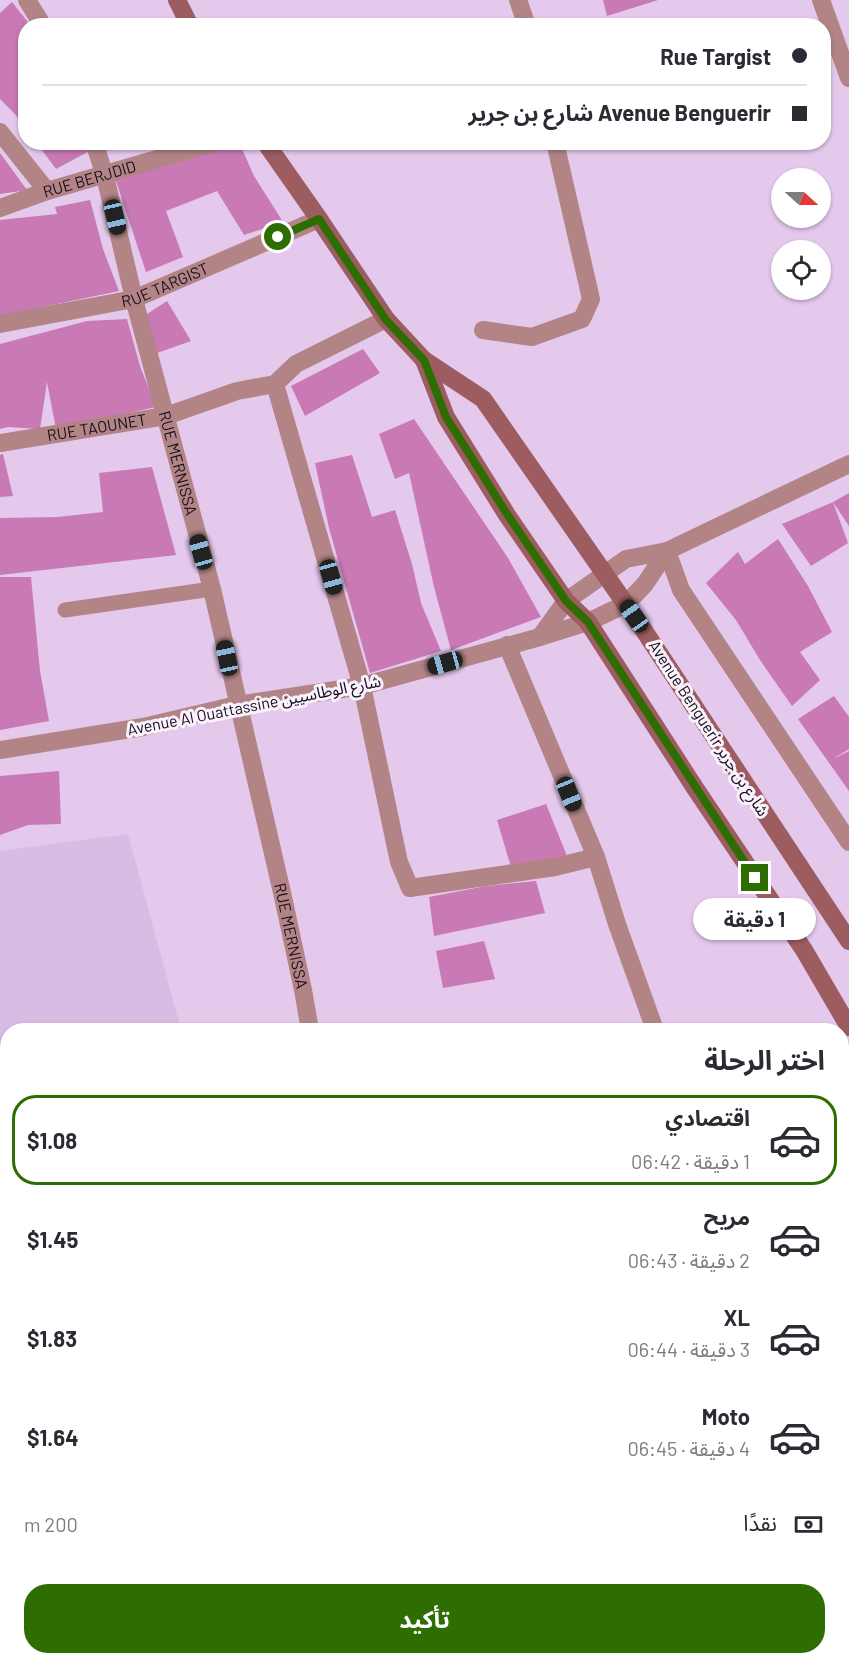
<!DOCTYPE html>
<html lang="ar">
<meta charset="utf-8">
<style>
:root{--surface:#fff;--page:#f2f2f3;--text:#2b2b33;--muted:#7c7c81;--line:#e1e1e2;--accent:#2e6d01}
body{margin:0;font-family:Barlow,"Noto Sans Arabic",sans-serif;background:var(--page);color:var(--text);direction:rtl;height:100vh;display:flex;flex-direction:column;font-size:22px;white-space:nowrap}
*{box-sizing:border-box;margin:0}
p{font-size:20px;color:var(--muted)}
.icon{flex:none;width:33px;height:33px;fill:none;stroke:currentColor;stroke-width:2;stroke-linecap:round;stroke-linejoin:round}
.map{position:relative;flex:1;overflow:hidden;direction:ltr}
.sheet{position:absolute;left:0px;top:1023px;width:849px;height:642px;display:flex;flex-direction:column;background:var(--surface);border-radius:24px 24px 0 0;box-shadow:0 2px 4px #0004;direction:rtl}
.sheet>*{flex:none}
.hud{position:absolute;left:18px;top:18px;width:813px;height:132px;border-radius:24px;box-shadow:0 2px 4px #0004;direction:rtl;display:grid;align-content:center;height:132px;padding:0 24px;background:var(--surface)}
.needle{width:39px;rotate:111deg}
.controls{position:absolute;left:771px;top:168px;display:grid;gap:12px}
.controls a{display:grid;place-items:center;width:60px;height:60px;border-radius:50%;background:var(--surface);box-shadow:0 2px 4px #0004;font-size:30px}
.end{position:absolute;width:27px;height:27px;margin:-14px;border:8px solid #2e6d01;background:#fff;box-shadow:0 0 0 3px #fff}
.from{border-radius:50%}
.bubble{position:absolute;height:42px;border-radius:21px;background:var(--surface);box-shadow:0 2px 4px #0004;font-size:20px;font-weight:700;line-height:42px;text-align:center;direction:rtl}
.car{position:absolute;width:18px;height:36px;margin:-18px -9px;border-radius:8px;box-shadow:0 0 4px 2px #0007;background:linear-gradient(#222 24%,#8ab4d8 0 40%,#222 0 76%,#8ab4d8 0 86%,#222 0)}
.hud b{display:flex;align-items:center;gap:21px;height:57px;font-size:22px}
.hud b+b{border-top:2px solid var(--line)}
.hud i{width:15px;height:15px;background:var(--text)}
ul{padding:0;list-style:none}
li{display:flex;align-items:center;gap:18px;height:90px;margin:0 12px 9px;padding:0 12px;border:3px solid transparent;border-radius:24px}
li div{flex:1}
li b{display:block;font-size:22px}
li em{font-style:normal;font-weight:700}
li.on{border-color:var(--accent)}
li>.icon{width:54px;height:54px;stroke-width:1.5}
h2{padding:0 24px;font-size:27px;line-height:72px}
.pay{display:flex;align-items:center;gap:15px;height:66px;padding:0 24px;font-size:22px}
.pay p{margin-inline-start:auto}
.cta{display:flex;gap:12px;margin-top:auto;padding:12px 24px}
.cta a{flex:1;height:69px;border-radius:24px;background:var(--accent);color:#fff;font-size:24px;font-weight:700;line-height:69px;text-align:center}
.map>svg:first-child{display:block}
.built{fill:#d9bbe4}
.building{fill:#c979b4}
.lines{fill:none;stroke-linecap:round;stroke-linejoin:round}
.lane{stroke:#b28485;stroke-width:15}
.street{stroke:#b28485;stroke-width:18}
.secondary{stroke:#9d5c60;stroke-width:18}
.route{stroke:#2e6d01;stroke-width:8}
.labels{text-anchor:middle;stroke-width:6;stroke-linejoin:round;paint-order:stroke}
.street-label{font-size:16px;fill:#160d1a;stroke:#faf2fd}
</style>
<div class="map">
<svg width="849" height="1665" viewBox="0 0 849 1665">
<rect width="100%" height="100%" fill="#e4c9ed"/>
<!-- built -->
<g class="built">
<polygon points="128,834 181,1030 8,1030 8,1241 0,1242 0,851"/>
<polygon points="849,1601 849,1665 758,1665 756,1658 842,1658 842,1605"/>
</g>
<!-- building -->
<g class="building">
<polygon points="603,0 658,0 607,16"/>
<polygon points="12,2 31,26 26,26 26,128 14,113 0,99 0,13"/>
<polygon points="36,142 93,142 95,148 56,169"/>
<polygon points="103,142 118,142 118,143 105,147"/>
<polygon points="234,142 239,142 254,176 283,222 244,235 217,191 166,211 183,257 146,272 115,178"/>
<polygon points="0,153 27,190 0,194"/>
<polygon points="90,200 103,249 119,291 0,316 0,220 57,214 55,207"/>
<polygon points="167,301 191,341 157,353 144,316"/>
<polygon points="127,319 140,366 156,407 56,429 47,382 40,429 8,427 0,429 0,344 87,321"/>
<polygon points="363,349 380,373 305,416 291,386"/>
<polygon points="414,419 508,558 541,617 451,650 434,587 409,473 395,479 379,434"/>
<polygon points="3,454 13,496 0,497 0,455"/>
<polygon points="352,455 372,517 395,510 412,564 421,603 441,651 370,673 329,528 315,463"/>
<polygon points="152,467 176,555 0,575 0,518 58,517 103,512 99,473"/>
<polygon points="849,493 849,526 833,502"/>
<polygon points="833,502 848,543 811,566 782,524"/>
<polygon points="778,539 808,586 832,632 800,652 820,680 792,706 760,660 736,620 706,583 738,552 745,564"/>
<polygon points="0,577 31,577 40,671 49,721 0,730"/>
<polygon points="834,696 849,717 849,749 833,759 849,751 849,791 798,719"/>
<polygon points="59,771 61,824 28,825 0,835 0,776"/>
<polygon points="546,804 567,856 511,867 497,820"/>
<polygon points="536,881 545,913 434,936 429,897 486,886"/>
<polygon points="484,941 495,979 443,988 436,951"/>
<polygon points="484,1026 484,1030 470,1030"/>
<polygon points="8,1321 8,1385 0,1385 0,1322"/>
<polygon points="8,1431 8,1470 0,1468 0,1432"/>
<polygon points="8,1517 8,1562 0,1563 0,1518"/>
<polygon points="8,1627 8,1658 159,1658 136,1665 0,1665 0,1629"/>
<polygon points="562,1658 697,1658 699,1665 564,1665"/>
</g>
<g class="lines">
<!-- lane -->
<g class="lane">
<polyline points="65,610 212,589"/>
<polyline points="842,1570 849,1566"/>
</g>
<!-- street -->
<g class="street">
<polyline points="27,0 43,26"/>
<polyline points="518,0 527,26"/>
<polyline points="821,0 849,78"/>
<polyline points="0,132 47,191"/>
<path id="s1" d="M 94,142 L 105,176 L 134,299 L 212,589 L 283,897 L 303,990 L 310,1030"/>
<path id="s2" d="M 0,208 L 47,191 L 216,142"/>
<path id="s3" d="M 0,324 L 134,299 L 319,219"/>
<polyline points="483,330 532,337 582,319 591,299 555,142"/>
<polyline points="275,384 362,686 399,862 410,888 555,867 596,857"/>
<path id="s4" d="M 0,443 L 166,416 L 237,391 L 275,384 L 296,364 L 386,319"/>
<polyline points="667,551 681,590 849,842"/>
<polyline points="540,637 566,601 626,559 667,551 849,464"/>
<polyline points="507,645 596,857 617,924 655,1030"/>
<polyline points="0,750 143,727 237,705 362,686 540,637 588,622 626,604 645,584 667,551"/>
<polyline points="842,1274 849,1269"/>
<polyline points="0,1280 8,1279"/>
<polyline points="0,1410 8,1409"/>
<polyline points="323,1658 325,1665"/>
<polyline points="731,1658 734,1665"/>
</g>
<!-- secondary -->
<g class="secondary">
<polyline points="177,0 190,26"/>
<polyline points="265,142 319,219 386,319 424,360 483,399 643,629 849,941"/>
<polyline points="424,360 446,417 507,515 566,601 588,622 695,788 804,950 849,1027"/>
<polyline points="842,1445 849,1442"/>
<polyline points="842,1487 849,1484"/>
<polyline points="266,1665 287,1658"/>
<polyline points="374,1665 398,1658"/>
</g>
</g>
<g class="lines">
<!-- route -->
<polyline class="route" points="278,237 319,219 386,320 424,360 446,417 458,436 507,514 566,601 588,622 755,878"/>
</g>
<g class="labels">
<!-- street labels -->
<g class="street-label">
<text dy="6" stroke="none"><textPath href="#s2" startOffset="94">RUE BERJDID</textPath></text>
<text dy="6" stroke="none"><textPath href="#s3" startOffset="170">RUE TARGIST</textPath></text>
<text dy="6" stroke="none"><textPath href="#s4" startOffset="98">RUE TAOUNET</textPath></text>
<text dy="6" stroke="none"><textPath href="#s1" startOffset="332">RUE MERNISSA</textPath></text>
<text transform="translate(254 705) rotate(-11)" y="6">Avenue Al Ouattassine شارع الوطاسيين</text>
<text transform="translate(709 728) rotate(57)" y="6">Avenue Benguerir شارع بن جرير</text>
<text dy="6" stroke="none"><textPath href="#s1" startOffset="818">RUE MERNISSA</textPath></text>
</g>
</g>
</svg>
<div class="controls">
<a><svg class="needle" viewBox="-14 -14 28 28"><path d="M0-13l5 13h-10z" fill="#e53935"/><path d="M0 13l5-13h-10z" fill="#7c7c81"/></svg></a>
<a><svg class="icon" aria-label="locate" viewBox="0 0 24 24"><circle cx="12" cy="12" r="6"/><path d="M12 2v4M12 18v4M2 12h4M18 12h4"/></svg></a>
</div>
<i class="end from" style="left:278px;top:237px"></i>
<i class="end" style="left:755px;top:878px"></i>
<div class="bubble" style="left:693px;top:898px;width:123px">1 دقيقة</div>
<i class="car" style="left:115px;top:217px;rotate:167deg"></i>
<i class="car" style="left:201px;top:552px;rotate:344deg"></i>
<i class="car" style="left:331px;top:577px;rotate:164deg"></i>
<i class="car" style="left:634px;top:616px;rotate:325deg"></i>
<i class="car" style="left:227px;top:658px;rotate:348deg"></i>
<i class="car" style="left:445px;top:663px;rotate:254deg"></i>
<i class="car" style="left:569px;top:794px;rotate:158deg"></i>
<div class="hud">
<b><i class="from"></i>Rue Targist</b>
<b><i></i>Avenue Benguerir شارع بن جرير</b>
</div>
<section class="sheet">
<h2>اختر الرحلة</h2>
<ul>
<li class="on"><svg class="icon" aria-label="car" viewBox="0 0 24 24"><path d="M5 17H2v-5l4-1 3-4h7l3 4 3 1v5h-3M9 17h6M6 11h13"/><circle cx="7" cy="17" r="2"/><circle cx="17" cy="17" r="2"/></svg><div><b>اقتصادي</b><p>1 دقيقة · 06:42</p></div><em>$1.08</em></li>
<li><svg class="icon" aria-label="car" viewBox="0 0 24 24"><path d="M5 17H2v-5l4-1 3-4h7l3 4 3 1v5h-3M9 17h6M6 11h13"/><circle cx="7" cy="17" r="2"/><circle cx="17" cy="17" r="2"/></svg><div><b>مريح</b><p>2 دقيقة · 06:43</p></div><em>$1.45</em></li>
<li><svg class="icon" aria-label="car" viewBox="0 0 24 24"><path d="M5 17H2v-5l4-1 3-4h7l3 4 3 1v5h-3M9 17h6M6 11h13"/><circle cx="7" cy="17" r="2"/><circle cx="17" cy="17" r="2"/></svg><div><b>XL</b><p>3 دقيقة · 06:44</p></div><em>$1.83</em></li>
<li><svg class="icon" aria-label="car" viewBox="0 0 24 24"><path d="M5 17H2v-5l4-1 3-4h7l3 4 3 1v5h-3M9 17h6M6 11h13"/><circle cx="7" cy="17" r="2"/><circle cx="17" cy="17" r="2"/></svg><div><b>Moto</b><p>4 دقيقة · 06:45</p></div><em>$1.64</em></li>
</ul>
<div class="pay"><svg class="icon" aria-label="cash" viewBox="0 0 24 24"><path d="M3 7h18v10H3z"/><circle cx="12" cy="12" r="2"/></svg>نقدًا<p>200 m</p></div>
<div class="cta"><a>تأكيد</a></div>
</section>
</div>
